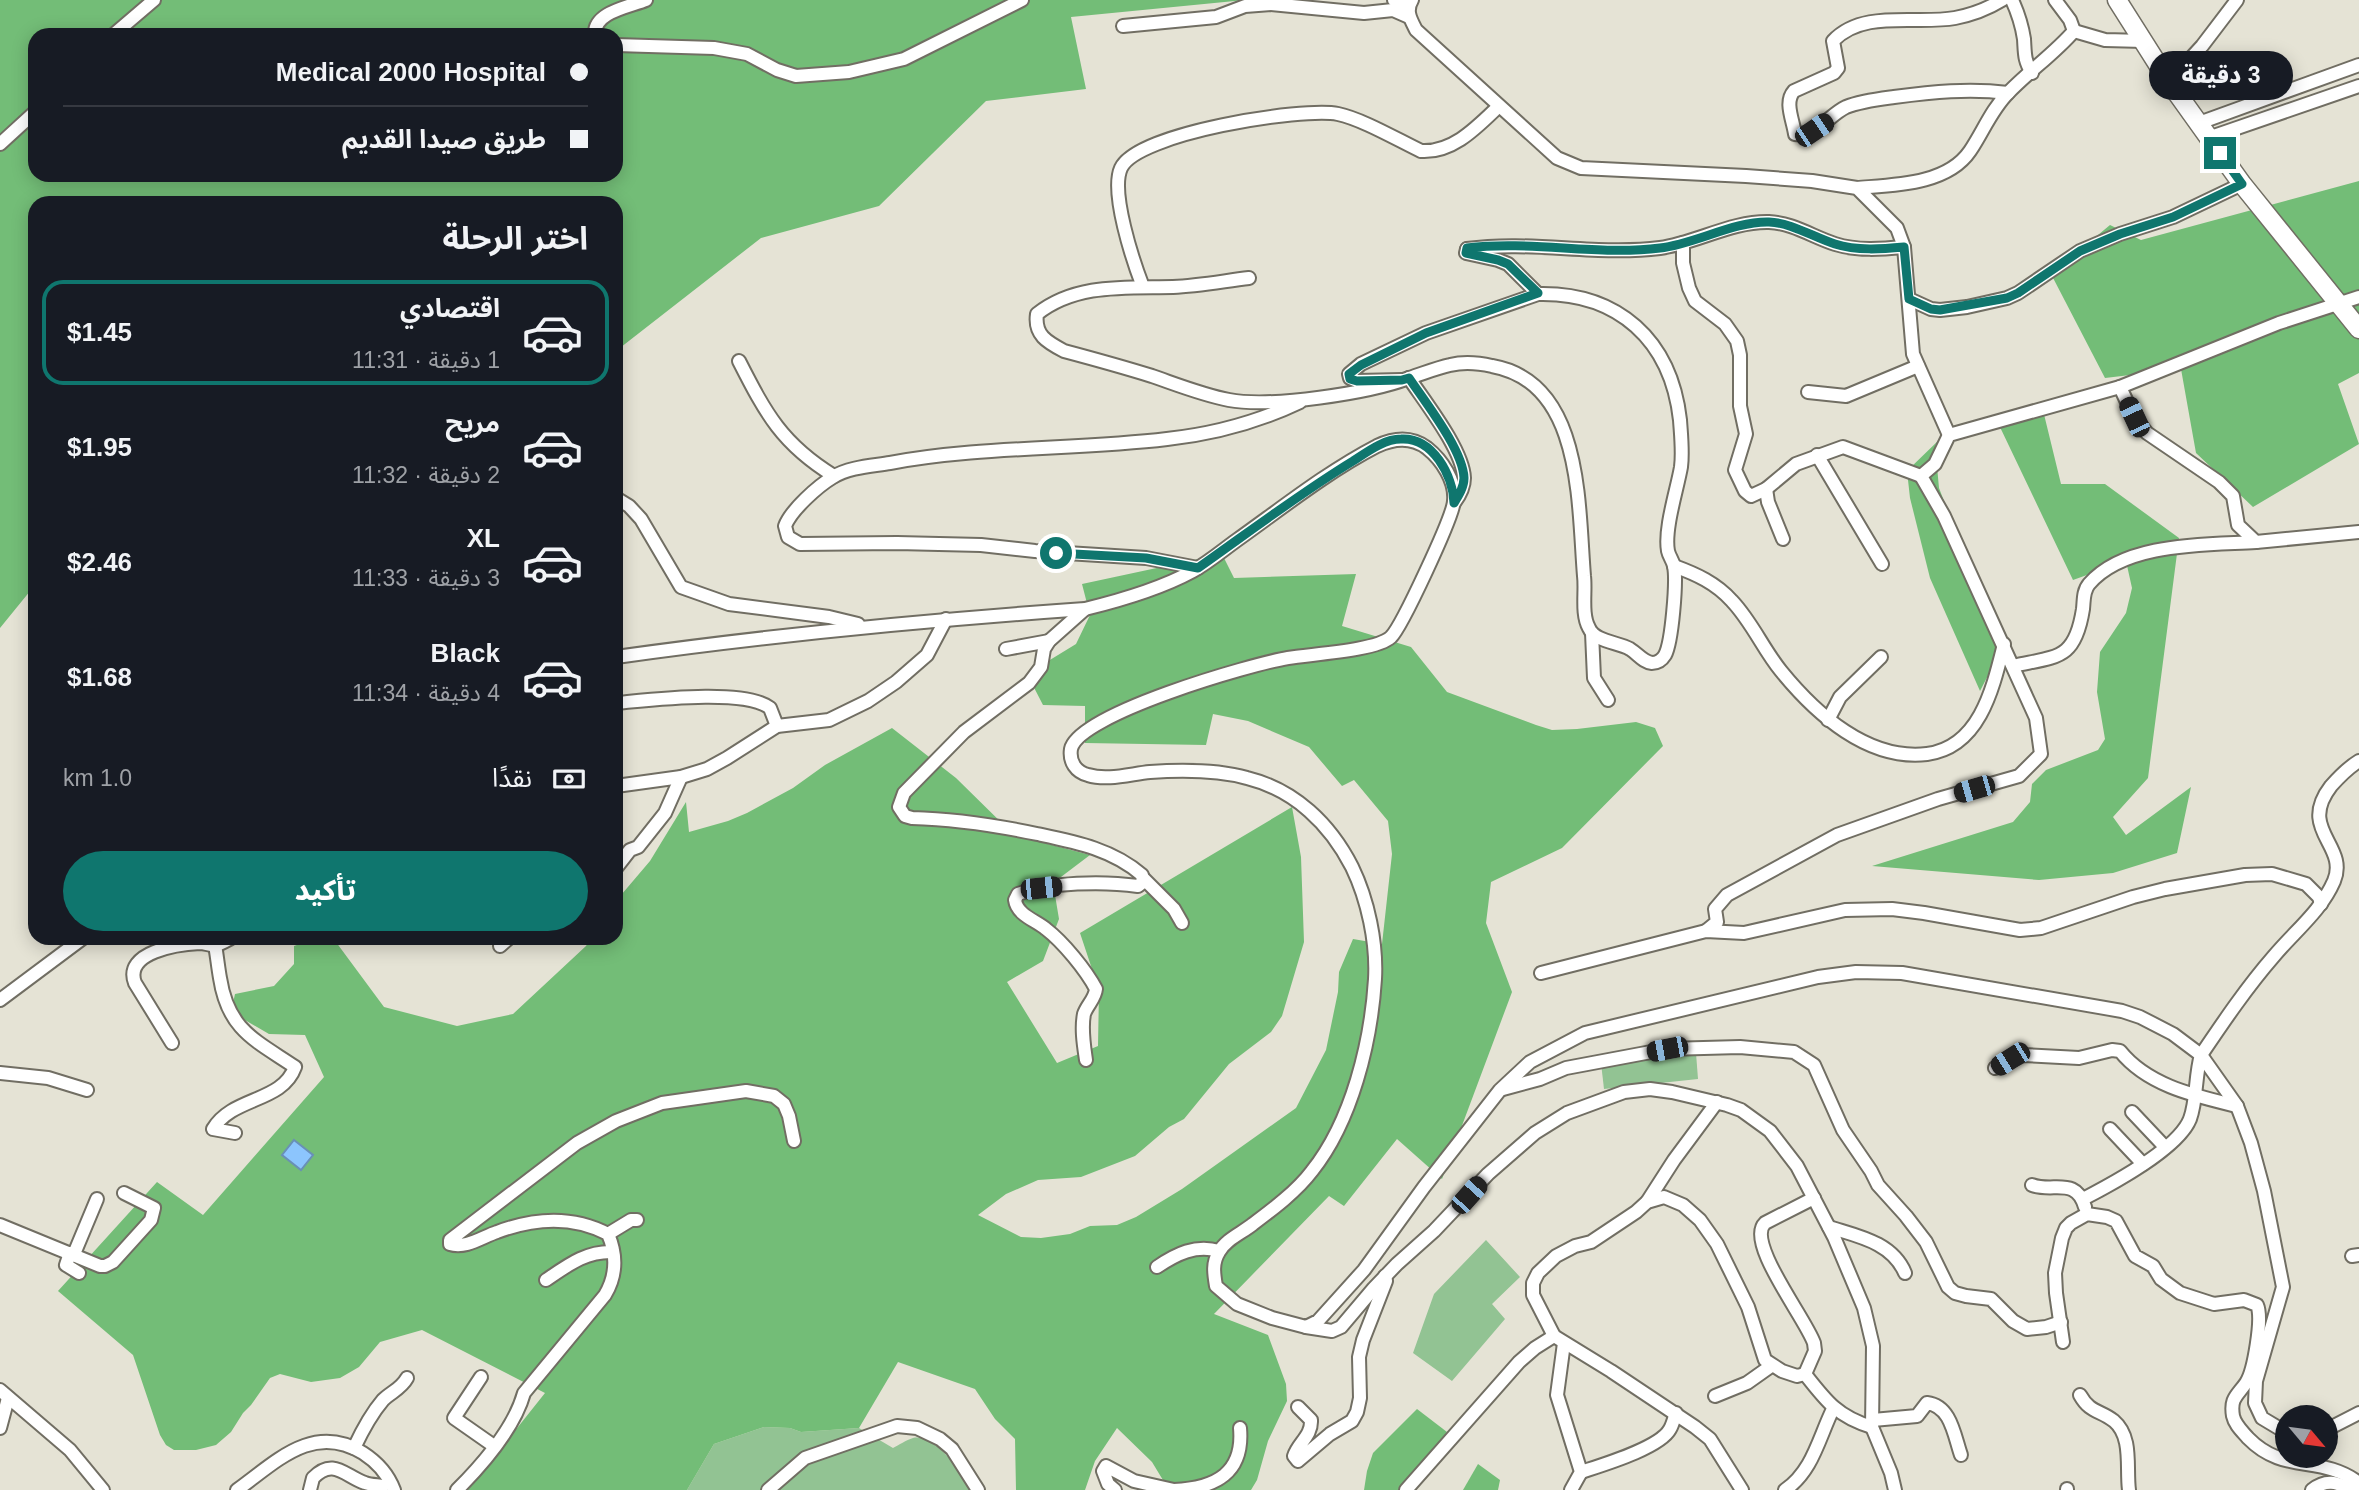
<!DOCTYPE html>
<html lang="ar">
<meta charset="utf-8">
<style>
:root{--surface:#171b24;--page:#242831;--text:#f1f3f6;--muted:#9ea1a6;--line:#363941;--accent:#0f766e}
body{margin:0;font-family:Arial,"Noto Sans Arabic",sans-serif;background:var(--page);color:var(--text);direction:rtl;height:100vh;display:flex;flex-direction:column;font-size:26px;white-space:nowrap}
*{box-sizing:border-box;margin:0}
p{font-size:23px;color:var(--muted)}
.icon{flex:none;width:38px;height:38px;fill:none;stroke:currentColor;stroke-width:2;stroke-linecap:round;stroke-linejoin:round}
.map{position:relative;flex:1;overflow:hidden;direction:ltr}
.panel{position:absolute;left:28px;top:196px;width:595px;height:749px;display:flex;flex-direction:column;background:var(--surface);border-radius:21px;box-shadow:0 4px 18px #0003;direction:rtl}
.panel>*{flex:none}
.top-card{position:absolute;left:28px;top:28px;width:595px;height:154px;border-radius:21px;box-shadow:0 4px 18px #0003;direction:rtl;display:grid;align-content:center;height:154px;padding:0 35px;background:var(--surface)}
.needle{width:46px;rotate:119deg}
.fabs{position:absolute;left:2275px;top:1405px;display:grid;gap:14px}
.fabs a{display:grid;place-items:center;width:63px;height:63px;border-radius:50%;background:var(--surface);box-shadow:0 4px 18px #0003;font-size:35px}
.end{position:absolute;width:32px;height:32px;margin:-16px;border:9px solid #0f766e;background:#fff;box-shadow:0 0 0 4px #fff}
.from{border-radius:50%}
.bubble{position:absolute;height:49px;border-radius:24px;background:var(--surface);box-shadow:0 4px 18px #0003;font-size:23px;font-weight:800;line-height:49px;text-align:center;direction:rtl}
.car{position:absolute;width:21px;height:42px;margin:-21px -10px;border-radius:9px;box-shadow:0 0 5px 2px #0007;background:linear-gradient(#222 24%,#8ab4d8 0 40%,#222 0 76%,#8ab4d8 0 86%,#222 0)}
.top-card b{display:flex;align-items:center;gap:24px;height:66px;font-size:26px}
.top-card b+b{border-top:2px solid var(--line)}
.top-card i{width:18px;height:18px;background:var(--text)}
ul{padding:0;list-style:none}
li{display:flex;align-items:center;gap:21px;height:105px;margin:0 14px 10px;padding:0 21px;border:4px solid transparent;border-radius:21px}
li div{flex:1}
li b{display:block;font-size:26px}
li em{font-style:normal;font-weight:800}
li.on{border-color:var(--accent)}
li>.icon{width:63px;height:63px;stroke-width:1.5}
h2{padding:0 35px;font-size:32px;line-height:84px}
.pay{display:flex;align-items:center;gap:18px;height:77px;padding:0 35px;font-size:26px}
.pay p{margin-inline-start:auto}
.primary-button{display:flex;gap:14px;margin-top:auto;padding:14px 35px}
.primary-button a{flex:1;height:80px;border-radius:42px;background:var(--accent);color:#fff;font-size:28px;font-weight:800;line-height:80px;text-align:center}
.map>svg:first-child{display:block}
.green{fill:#92c393}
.forest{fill:#73bd77;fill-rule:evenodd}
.water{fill:#8cc5fd;stroke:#6990b6;stroke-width:2}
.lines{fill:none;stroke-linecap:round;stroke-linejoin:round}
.minor-casing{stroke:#716e63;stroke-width:16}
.highway-casing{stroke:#716e63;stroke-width:21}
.minor{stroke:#fff;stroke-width:12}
.highway{stroke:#fff;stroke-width:18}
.route{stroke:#0f766e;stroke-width:9}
</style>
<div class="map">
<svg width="2359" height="1490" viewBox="0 0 2359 1490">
<rect width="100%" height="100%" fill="#e5e3d5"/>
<!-- green -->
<g class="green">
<polygon points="1696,1053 1698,1079 1604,1089 1601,1063"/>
<polygon points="1486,1240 1520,1277 1492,1304 1505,1319 1452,1381 1413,1353 1434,1294"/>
<path d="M 764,1427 L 790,1428 L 801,1432 L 859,1428 L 893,1448 C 899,1445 906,1440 913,1438 C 935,1433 962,1474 975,1490 L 687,1490 L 714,1444 Z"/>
</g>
<!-- forest -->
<g class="forest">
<path d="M 0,0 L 1245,0 L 1071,17 L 1086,89 L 986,101 L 879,206 L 761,238 L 616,351 L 616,203 L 35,203 L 35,585 L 0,628 ZM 35,35 L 616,35 L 616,175 L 35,175 Z"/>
<polygon points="2359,181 2359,373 2338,384 2359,444 2253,507 2196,453 2181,369 2105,378 2051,274 2110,225 2141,240"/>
<polygon points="2041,402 2061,484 2105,484 2179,538 2148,778 2113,817 2126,835 2191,787 2177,853 2113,873 2039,880 1872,866 2013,822 2030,802 2032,784 2046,770 2098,750 2105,739 2097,692 2100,652 2126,613 2132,588 2126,561 2073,580 1999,425 1977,429 1935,445 1939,488 1965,556 1999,654 1980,691 1930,578 1910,498 1907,471 1941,438 1996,421"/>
<polygon points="1222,554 1234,578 1356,574 1342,626 1411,647 1447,692 1536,725 1552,730 1577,729 1636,722 1655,728 1663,746 1562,848 1491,882 1486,923 1512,992 1442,1179 1397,1139 1344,1206 1329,1196 1214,1314 1268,1335 1286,1384 1287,1401 1268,1441 1257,1480 1251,1490 1169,1490 1152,1462 1117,1428 1095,1461 1085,1490 1016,1490 1015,1439 995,1419 975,1389 898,1362 859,1428 801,1432 790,1428 764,1427 714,1444 687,1490 468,1490 545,1393 422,1330 380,1342 359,1367 340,1378 311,1382 280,1374 270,1378 251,1405 243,1413 231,1432 216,1445 196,1450 174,1450 166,1445 160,1435 133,1355 58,1291 157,1182 203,1215 324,1077 305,1035 269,1034 231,1012 235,994 274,986 294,964 294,946 316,938 333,938 384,1007 457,1026 513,1014 586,946 591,938 616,938 616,901 650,861 686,802 689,832 728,821 747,813 793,788 825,765 892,728 956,778 1014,835 1090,855 1053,883 1059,919 1043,961 1007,982 1057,1063 1098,1046 1099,990 1080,933 1292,807 1301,857 1304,942 1282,1016 1271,1032 1229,1064 1184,1119 1169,1127 1135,1156 1081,1177 1038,1180 1006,1194 978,1215 1021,1237 1041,1238 1070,1234 1090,1226 1117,1225 1136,1217 1182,1189 1296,1108 1326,1050 1338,992 1339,972 1353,939 1382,944 1392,854 1388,821 1354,780 1342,786 1309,747 1248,721 1213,714 1206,745 1085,743 1085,706 1043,705 1027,674 1076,644 1090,615 1082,584"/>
<polygon points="1417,1409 1447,1432 1402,1490 1364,1490 1367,1471 1373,1453"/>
<polygon points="1478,1464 1500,1480 1498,1490 1463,1490"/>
</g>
<!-- water -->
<polygon class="water" points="294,1140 313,1155 301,1170 282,1155"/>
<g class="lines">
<!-- minor casing -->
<g class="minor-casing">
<g id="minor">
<polyline points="1394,0 1409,5"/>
<path d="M 1412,0 C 1405,11 1411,20 1416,30 L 1557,158 L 1581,168 L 1746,176 L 1812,181 L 1857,188 L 1897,228 L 1904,247 L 1913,354 L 1949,435"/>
<path d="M 2002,0 C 1989,8 1971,15 1955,18 C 1916,25 1863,9 1833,41 L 1838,68 L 1834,73 L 1794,91 C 1784,102 1793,120 1795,134 C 1816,137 1829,115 1846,107 C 1861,101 1879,99 1894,97 C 1932,92 1969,88 2008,93"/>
<path d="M 2012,0 C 2018,13 2022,26 2024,39 C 2025,54 2024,60 2032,73"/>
<polyline points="2055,0 2070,20 2074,31"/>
<polyline points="1123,26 1216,17 1245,6 1271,4 1364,13 1393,10 1409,17"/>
<polyline points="2074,31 2105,40 2144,41"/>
<polyline points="113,35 154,0"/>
<path d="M 595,35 C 593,12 629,7 646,0"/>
<polyline points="616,45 714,48 747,54 777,70 796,76 849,72 904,59 1022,0"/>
<polyline points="2169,82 2202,46 2237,0"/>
<polyline points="2199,123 2359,65"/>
<polyline points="2208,138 2359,86"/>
<polyline points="0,144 35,112"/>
<path d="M 1857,188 C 1893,185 1947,185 1970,151 C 1983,132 1991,110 2008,93 C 2029,71 2054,54 2074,31"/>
<polyline points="1683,243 1683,263 1689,288 1695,301 1725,324 1737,341 1740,355 1740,406 1746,434 1735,470 1745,491 1751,496 1766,489 1796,464 1843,447 1921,476"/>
<path d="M 1467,249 C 1530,240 1596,256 1660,248 C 1696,243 1732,221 1769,222 C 1793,223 1813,237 1835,244 C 1857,251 1882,249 1904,247"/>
<polyline points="1467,249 1466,253 1498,260 1508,264 1538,294"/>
<path d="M 1249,278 C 1224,281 1198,286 1173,287 C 1126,288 1076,283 1037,314 C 1034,335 1047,342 1064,351 C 1094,359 1123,367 1152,376 C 1178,385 1203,395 1229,400 C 1271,408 1369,393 1409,378 C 1422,374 1436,368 1450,365 C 1462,362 1479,363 1492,366 C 1583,382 1578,504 1584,576 C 1586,591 1581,614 1589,628 C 1595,642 1618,642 1630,649 C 1638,654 1643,662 1652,663 C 1658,663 1662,660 1665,655 C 1672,642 1677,581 1674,566 C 1673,561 1669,556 1668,551 C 1664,529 1677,490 1681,467 C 1683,452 1681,435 1680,420 C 1671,340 1618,292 1538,294 L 1426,333 L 1361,364 L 1349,374 L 1350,378 L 1357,381 L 1402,380"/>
<path d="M 1143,287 C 1133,261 1110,192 1121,168 C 1137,133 1302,107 1338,114 C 1362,119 1398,140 1421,151 C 1453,153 1477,127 1499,106"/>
<polyline points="1909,299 1931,309 1940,310 1967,307 2007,298 2018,293 2080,251 2120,234 2173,217 2242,184"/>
<path d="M 739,361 C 766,414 782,444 834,476"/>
<path d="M 1409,378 C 1425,402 1463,450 1464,478 C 1464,487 1460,495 1454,503"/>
<polyline points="2120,387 2134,417 2147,433 2219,482 2233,496 2238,525 2256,542 2359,532"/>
<polyline points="1808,392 1846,396 1918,366"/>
<polyline points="1817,455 1882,564"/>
<polyline points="1766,489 1768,502 1783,539"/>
<polyline points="616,498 629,506 641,519 681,587 729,604 829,617 858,624"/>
<path d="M 1674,566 C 1696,574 1716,583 1732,601 C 1752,622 1763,649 1781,671 C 1816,714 1868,761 1927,754 C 1980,747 1993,688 2004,644"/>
<path d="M 1198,568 L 1146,558 L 1035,551 L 981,545 L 897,543 L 800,544 L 788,537 L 785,526 C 791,510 818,486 833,477 C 849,467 872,466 890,463 C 981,446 1075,450 1167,439 C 1213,434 1258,422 1300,402"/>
<path d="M 1085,609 L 1049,641 L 1044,649 L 1041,667 L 1029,683 L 964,732 L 904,793 L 899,807 L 905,816 L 912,818 C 955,819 994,825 1037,834 C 1075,842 1112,849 1142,875 L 1143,882 L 1138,886 C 1103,881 1051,882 1018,894 L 1015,900 C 1017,915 1035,920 1046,929 C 1063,942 1086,970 1096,989 C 1095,999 1087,1005 1084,1014 C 1081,1029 1084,1046 1086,1060"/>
<polyline points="1592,633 1594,678 1608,700"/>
<polyline points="1006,649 1049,641"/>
<path d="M 616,657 C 772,635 928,620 1085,609 C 1122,600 1160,589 1193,571 C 1209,562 1223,550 1237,540 C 1282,508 1327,472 1377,446 C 1394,438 1411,436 1427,448 C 1442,460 1456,481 1454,501 C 1453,517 1402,626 1391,637 C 1376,651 1311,654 1288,658 C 1252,664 1078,714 1071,749 C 1069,762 1076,772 1088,775 C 1107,781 1130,774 1150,772 C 1180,770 1218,770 1247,778 C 1295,790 1330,824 1352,867 C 1368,900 1377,943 1375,979 C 1371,1042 1352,1121 1312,1171 C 1297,1191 1273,1209 1253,1224 C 1242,1233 1226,1239 1219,1252 C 1212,1263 1214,1274 1216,1286 L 1237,1304 L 1272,1318 L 1306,1327 L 1318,1321 L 1364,1270 L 1424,1187 L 1500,1090 L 1530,1062 L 1585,1033 L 1818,977 L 1856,972 L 1902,973 L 2122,1011 L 2140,1017 L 2173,1034 L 2201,1055 L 2237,1106 L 2251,1143 L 2264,1191 L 2283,1287 L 2256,1381 L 2255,1403 L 2262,1418 L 2287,1433"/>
<path d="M 2013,666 C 2058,656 2075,660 2083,609 C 2084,600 2083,591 2089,584 C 2125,542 2206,545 2256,542"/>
<path d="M 616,703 C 649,700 745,688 770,708 L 777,726"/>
<polyline points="1828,720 1840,697 1881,657"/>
<polyline points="616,786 681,777 707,769 727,758 777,726 829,720 868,701 896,682 927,655 946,619"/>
<polyline points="616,868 630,850 638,847 665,813 681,777"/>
<polyline points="1143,878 1174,909 1182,923"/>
<polyline points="1706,931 1717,922 1715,909 1727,895 1837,835 1938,799 2019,776 2041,754 2036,718 1944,516 1921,476 1935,464 1949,435 2120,387 2279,323 2359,297"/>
<path d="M 215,945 C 217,956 218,967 220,978 C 228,1030 255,1040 295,1067 C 282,1103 233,1096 213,1129 L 235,1133"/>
<polyline points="500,946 509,938"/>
<polyline points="1541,973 1706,931 1744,933 1845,910 1892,909 1924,913 2020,930 2041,928 2133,897 2165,889 2245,875 2272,874 2306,884 2319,897 2321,904"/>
<polyline points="0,1000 83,938"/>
<path d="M 172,1043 L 135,983 C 123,952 178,944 200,943 C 205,943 211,946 216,945 C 221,944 227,940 231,938"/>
<path d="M 1995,1068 L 2023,1055 L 2079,1058 L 2112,1050 L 2120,1051 C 2148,1086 2196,1096 2237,1106"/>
<polyline points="0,1073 48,1078 87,1090"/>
<polyline points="1503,1089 1540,1079 1566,1068 1667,1049 1740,1047 1794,1052 1814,1065 1843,1130 1871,1171 1878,1185 1906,1216 1926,1242 1948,1287 1955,1293 1966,1296 1991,1299 2013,1321 2027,1329 2046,1327 2061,1322"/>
<polyline points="2132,1112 2165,1147"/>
<polyline points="2110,1129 2143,1164"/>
<path d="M 2032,1185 C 2053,1193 2076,1176 2085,1207"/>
<path d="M 1814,1198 L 1765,1223 C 1745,1242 1806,1319 1814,1343 L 1815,1351 L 1805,1374 C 1826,1401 1838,1417 1872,1427"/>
<path d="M 2083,1199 C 2112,1184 2178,1149 2190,1119 C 2197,1100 2195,1076 2201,1055 C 2224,1021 2247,987 2274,956 C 2295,931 2321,911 2334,881 C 2349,845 2297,830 2331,786 C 2339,777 2349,767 2359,761"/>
<polyline points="1647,1202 1674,1160 1717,1102"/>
<polyline points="0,1225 100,1266 105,1266 113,1262 151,1220 154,1208 124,1193"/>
<path d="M 1829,1227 C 1857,1236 1892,1242 1905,1273"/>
<polyline points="608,1234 631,1220 637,1220"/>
<polyline points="70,1253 66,1265 79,1273"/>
<polyline points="74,1254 97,1199"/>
<polyline points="2352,1256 2359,1255"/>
<path d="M 1157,1267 C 1176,1254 1196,1244 1219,1251"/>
<path d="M 546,1280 C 568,1265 586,1251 613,1252"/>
<polyline points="1306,1327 1332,1331 1341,1327 1374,1288 1397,1264 1434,1231 1488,1174 1535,1133 1567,1113 1624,1092 1650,1089 1672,1092 1727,1105 1741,1110 1770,1131 1797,1166 1834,1237 1864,1308 1873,1346 1872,1427 1891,1473 1895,1490"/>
<polyline points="1554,1336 1533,1295 1533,1283 1538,1273 1556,1256 1575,1246 1591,1242 1636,1212 1647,1202 1664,1197 1683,1205 1700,1220 1717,1244 1748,1307 1765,1360 1782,1371 1797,1376 1805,1374"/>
<path d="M 2063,1342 L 2056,1293 L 2055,1273 L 2062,1238 L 2066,1228 L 2071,1223 L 2087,1214 L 2107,1217 L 2116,1221 L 2135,1256 L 2153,1266 L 2161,1279 L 2180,1293 L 2214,1304 L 2244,1300 L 2257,1305 C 2263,1318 2254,1371 2246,1383 C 2237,1396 2230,1398 2233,1416 C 2235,1425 2242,1431 2248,1438 C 2284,1475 2320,1454 2359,1483"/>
<polyline points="1564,1343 1557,1395 1581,1472 1571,1490"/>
<polyline points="481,1377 454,1418 494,1446"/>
<polyline points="0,1390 70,1450 103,1490"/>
<path d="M 2080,1395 C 2090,1413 2100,1410 2114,1421 C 2133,1437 2126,1468 2129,1490"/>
<polyline points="1715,1396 1747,1383 1771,1366"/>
<path d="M 1298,1407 L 1311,1420 C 1312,1436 1298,1443 1294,1456 L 1298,1461 L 1330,1434 L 1352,1421 L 1357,1412 L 1360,1398 L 1359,1357 L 1363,1340 L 1386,1281 L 1385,1276"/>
<path d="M 1873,1420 L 1917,1416 L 1927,1403 C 1951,1406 1954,1435 1961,1455"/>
<polyline points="0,1428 8,1398"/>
<polyline points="2326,1430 2359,1413"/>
<path d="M 354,1448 C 362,1431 371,1414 383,1400 C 391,1392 401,1389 407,1378"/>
<path d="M 1581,1472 C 1602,1465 1660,1448 1670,1429 C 1673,1424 1674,1418 1676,1413"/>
<path d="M 237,1490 C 276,1462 313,1422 363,1453 C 377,1462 388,1474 394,1490"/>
<path d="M 310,1490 L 313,1478 C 333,1457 345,1476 365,1483 C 370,1485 377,1485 383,1486"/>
<path d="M 457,1490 C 483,1464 514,1429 524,1393 L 605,1295 C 617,1275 617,1255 608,1234 C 572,1215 534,1218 497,1232 C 482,1237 466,1249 450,1244 L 450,1240 L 577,1143 L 616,1121 L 662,1103 L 746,1091 L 774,1096 L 784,1104 L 789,1116 L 794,1141"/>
<polyline points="768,1490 805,1458 897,1426 917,1428 940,1439 952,1449 978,1490"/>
<polyline points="1115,1490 1108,1484 1103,1471 1106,1466 1134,1481 1174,1490"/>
<path d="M 1174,1490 C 1216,1488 1244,1473 1240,1428"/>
<polyline points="1406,1490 1519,1362 1535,1348 1554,1336 1611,1371 1695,1427 1710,1439 1742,1490"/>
<path d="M 1785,1490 C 1813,1471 1819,1437 1833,1409"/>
<polyline points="2067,1490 2067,1489"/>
<path d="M 2312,1490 C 2327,1478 2337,1483 2354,1490"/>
</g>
</g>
<!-- highway casing -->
<g class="highway-casing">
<polyline id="highway" points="2117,0 2169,82 2242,184 2359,329"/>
</g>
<!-- minor -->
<use href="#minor" class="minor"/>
<!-- highway -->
<use href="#highway" class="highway"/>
</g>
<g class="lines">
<!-- route -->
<path class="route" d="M 1056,553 L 1146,558 L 1198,568 C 1249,532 1299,494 1353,461 C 1367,452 1384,439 1401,439 C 1433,437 1453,476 1454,503 C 1459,495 1464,487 1464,478 C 1463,450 1425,402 1409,378 L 1402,380 L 1357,381 L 1350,379 L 1349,374 L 1361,365 L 1426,333 L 1538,293 L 1508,264 L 1498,260 L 1466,253 L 1467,248 C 1531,240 1596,256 1660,248 C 1695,244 1734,221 1769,222 C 1792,223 1813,237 1835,244 C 1857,251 1882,249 1904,247 L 1909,299 L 1931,309 L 1940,310 L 2007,298 L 2018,293 L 2080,251 L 2120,234 L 2173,217 L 2242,184 L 2220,153"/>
</g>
</svg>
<div class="fabs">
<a><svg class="needle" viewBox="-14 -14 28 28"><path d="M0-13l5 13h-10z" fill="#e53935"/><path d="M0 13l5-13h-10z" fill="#9ea1a6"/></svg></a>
</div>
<i class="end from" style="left:1056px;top:553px"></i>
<i class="end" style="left:2220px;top:153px"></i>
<div class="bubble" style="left:2149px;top:51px;width:144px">3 دقيقة</div>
<i class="car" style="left:1814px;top:130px;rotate:56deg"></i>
<i class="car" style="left:2134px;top:417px;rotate:335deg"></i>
<i class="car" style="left:1974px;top:789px;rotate:254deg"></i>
<i class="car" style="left:1041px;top:888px;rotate:84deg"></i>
<i class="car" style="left:1667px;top:1049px;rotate:259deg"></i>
<i class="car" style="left:2010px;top:1059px;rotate:238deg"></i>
<i class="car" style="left:1469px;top:1195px;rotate:42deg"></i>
<div class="top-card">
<b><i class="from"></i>Medical 2000 Hospital</b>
<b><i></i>طريق صيدا القديم</b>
</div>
<section class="panel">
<h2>اختر الرحلة</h2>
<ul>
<li class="on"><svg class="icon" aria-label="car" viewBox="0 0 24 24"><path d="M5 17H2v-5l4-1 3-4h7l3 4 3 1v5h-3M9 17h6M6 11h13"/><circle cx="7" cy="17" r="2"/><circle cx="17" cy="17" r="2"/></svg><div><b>اقتصادي</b><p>1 دقيقة · 11:31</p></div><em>$1.45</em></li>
<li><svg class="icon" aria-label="car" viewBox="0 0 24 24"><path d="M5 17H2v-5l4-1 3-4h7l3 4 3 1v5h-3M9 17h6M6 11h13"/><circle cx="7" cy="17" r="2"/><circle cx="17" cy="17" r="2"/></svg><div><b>مريح</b><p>2 دقيقة · 11:32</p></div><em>$1.95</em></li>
<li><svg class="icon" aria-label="car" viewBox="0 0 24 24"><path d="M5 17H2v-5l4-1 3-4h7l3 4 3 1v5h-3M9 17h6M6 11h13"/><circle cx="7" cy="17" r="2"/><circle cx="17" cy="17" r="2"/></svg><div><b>XL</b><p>3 دقيقة · 11:33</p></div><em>$2.46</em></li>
<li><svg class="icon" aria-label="car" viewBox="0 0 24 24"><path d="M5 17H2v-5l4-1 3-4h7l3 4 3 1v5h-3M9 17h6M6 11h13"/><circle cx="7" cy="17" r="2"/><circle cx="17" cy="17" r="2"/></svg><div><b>Black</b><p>4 دقيقة · 11:34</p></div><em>$1.68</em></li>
</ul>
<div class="pay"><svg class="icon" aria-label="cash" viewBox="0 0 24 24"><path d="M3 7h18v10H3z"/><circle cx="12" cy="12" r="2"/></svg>نقدًا<p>1.0 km</p></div>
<div class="primary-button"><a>تأكيد</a></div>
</section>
</div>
